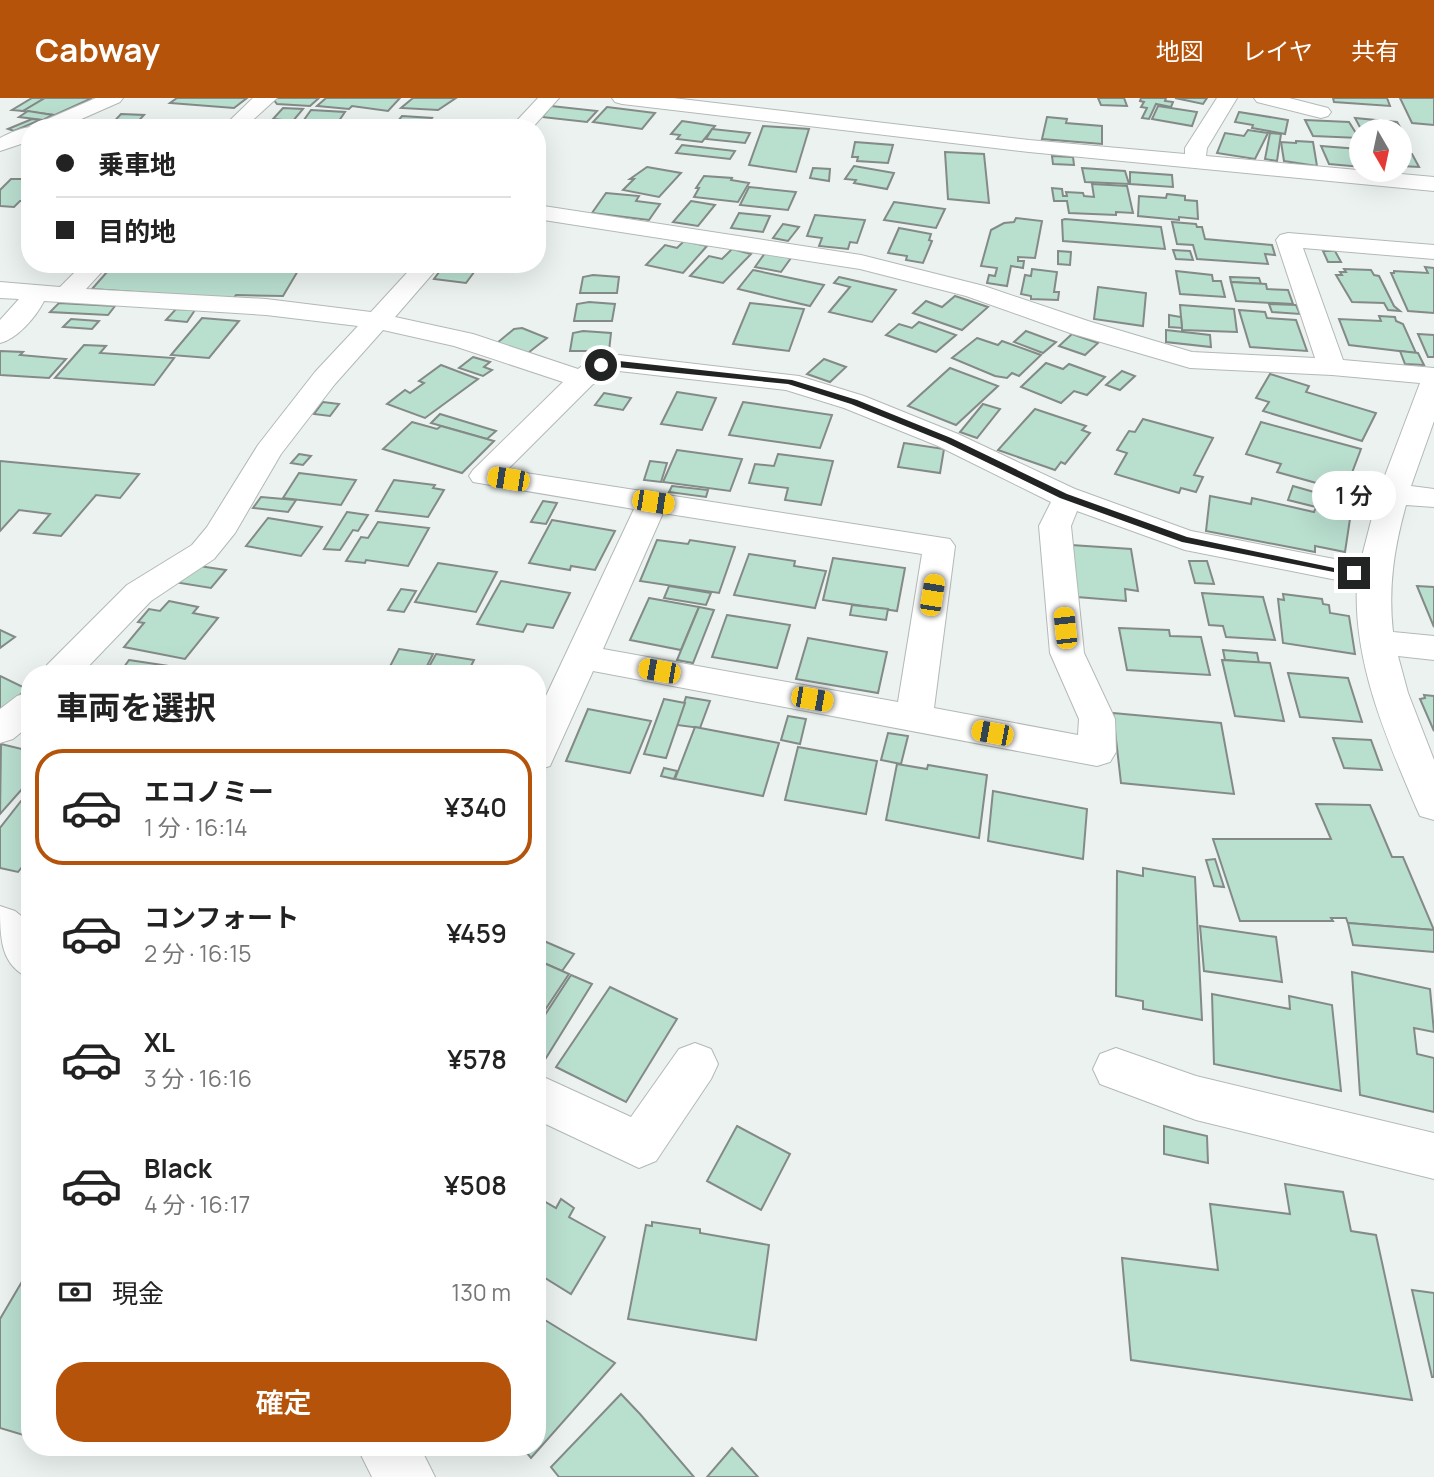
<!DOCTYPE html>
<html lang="ja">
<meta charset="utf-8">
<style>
:root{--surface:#fff;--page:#f6f6f6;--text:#222;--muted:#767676;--line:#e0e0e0;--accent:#b45309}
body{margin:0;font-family:Manrope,"Noto Sans JP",sans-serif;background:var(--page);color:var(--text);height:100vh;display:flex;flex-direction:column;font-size:26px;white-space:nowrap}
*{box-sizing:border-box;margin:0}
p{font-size:23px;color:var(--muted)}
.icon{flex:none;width:38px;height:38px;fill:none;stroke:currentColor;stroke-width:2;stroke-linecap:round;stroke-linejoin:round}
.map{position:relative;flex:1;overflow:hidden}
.panel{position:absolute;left:21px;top:567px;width:525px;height:791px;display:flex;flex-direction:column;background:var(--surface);border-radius:28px;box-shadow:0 7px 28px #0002}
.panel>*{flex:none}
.banner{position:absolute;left:21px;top:21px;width:525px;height:154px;border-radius:28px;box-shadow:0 7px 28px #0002;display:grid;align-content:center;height:154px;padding:0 35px;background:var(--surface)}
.needle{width:46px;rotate:171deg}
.tools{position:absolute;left:1349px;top:21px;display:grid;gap:14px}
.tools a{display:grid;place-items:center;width:63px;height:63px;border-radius:50%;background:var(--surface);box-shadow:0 7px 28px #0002;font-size:35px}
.end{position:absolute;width:32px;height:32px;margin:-16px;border:9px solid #212423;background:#fff;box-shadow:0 0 0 4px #fff}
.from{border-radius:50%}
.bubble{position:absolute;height:49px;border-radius:24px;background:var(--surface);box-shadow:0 7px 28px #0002;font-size:23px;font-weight:600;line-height:49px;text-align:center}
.car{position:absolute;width:21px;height:42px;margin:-21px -10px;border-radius:9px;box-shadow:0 0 5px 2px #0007;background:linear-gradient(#f5c518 24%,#345 0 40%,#f5c518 0 76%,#345 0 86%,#f5c518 0)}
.banner b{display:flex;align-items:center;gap:24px;height:66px;font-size:26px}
.banner b+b{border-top:2px solid var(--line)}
.banner i{width:18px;height:18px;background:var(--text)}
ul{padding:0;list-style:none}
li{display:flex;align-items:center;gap:21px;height:116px;margin:0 14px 10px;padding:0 21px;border:4px solid transparent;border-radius:28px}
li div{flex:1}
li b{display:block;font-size:26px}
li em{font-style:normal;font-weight:600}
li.current{border-color:var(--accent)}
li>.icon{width:63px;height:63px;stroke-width:1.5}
h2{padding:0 35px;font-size:32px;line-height:84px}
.pay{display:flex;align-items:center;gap:18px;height:77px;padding:0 35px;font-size:26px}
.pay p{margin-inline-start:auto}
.primary-button{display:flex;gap:14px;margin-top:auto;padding:14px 35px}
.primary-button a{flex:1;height:80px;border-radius:28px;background:var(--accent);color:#fff;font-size:28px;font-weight:600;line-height:80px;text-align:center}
header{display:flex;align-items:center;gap:42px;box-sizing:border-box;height:98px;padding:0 35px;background:var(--accent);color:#fff}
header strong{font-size:33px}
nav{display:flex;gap:38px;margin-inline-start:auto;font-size:24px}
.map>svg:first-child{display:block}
.building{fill:#b9dfcf;stroke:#848a87;stroke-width:2}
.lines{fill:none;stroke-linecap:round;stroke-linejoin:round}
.minor-casing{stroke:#b3b9b6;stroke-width:2}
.minor{fill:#fff;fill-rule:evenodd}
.route{fill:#212423}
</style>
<header>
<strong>Cabway</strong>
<nav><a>地図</a><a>レイヤ</a><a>共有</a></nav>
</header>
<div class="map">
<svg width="1434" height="1379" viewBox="0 0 1434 1379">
<rect width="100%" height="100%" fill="#ebf2ef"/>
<!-- building -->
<g class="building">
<polygon points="32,0 45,0 23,13 12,12"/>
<polygon points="45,0 92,0 55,17 23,13"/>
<polygon points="177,0 247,0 234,10 170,5"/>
<polygon points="276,0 319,0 310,8 277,6 274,2"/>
<polygon points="326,0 400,0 388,13 352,8 349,11 317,8"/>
<polygon points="413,0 456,0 438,12 401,10"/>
<polygon points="1098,0 1124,0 1127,8 1101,7"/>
<polygon points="1141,0 1166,0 1165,3 1173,4 1171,9 1156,6 1149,21 1142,20 1147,10 1141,9 1144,4 1140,3"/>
<polygon points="1175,0 1207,0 1203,6"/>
<polygon points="1333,0 1387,0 1390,8 1334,4"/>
<polygon points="1400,0 1434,0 1434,27 1412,25"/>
<polygon points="551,8 597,13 587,24 542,19"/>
<polygon points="1158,8 1197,14 1192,28 1152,21"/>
<polygon points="607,9 655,15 642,31 593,24"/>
<polygon points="283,10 303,11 293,23 273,21"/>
<polygon points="311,12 345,14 334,30 299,29"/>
<polygon points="28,13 53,17 43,22 19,19"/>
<polygon points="1239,14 1288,22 1285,36 1252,30 1253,27 1235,24"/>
<polygon points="121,16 144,17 132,30 108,30"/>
<polygon points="402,18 432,20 430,23 441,24 436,30 393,29"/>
<polygon points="1047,19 1067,21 1066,25 1102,28 1102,46 1042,41"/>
<polygon points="1355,20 1397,24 1408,42 1400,42 1400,33 1362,33"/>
<polygon points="32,21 40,22 14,33 8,31"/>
<polygon points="1305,22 1349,24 1359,40 1313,38"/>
<polygon points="682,23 715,28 702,44 677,41 680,37 671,36"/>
<polygon points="75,24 110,25 105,30 69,30"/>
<polygon points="763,28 809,31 796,74 749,67"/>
<polygon points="712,31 750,35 745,45 706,41"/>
<polygon points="1248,32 1268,35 1255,61 1217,55 1225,35 1244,38"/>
<polygon points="1270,35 1281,36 1277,63 1265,61"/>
<polygon points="1296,43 1313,44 1317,68 1284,63 1281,44 1296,45"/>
<polygon points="855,44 893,47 888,65 857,63 858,59 852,59"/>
<polygon points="682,47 735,53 730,61 676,55"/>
<polygon points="1321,48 1359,51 1362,69 1329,66"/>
<polygon points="945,54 984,56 989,105 948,101"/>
<polygon points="1400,55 1412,56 1419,69 1400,68"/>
<polygon points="1052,58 1073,59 1074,67 1053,66"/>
<polygon points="854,68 894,75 887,91 854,85 856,82 845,81"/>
<polygon points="647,69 681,75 659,99 623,92 634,81 630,81"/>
<polygon points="813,70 830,71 829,83 810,80"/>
<polygon points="1082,70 1125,73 1129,86 1085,84"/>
<polygon points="1130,74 1172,77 1173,89 1130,86"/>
<polygon points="704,78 732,80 731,82 749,85 738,104 694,99 699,90 696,90"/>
<polygon points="11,81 30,81 30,103 20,103 14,109 0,108 0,92"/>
<polygon points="1092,86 1127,88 1133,115 1116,114 1116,117 1069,115 1067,103 1054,103 1052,90 1062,91 1063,98 1067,98 1066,94 1083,95 1084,98 1094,99"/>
<polygon points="749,89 796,94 788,112 740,107"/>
<polygon points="606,95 639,98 636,103 660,106 649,122 592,115"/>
<polygon points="1167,96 1185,98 1185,102 1197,103 1198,121 1179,119 1179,122 1138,118 1139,98 1166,100"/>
<polygon points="691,103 715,107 698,128 673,124"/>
<polygon points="894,104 945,111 936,130 884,122"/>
<polygon points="739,115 770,118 763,134 731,130"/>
<polygon points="815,117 865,122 857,145 850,144 848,151 819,148 822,140 807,138"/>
<polygon points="1016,120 1042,123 1035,160 1018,159 1018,163 1024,163 1023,170 1011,168 1007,188 987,185 989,177 995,178 997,170 981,168 991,132 1004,125 1014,124"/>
<polygon points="1065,121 1161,129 1165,151 1063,143 1062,122"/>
<polygon points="1172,124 1196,126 1197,129 1202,129 1205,141 1272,147 1275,157 1265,156 1268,166 1197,161 1193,147 1177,146"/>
<polygon points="783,126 799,129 788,143 773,140"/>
<polygon points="899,130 931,136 929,142 932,143 923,165 906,162 907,158 888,155"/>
<polygon points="684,143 707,148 683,175 646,167 665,147 677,150"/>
<polygon points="732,151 751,156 723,185 690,178 709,158 722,161"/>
<polygon points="1173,152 1190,153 1193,162 1176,161"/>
<polygon points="1058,153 1071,154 1070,167 1058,166"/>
<polygon points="1323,153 1335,153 1341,164 1328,164"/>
<polygon points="765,155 791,160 781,174 755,169"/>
<polygon points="114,166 168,166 207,169 205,172 252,173 257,166 302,166 283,198 236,197 233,201 92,191"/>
<polygon points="445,166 480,166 466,185 434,181"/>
<polygon points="1425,169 1434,170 1434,215 1408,213 1391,175 1394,175 1394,173 1428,175"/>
<polygon points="1032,171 1057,174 1054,194 1059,194 1058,202 1031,201 1031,198 1021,196 1025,177 1031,178"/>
<polygon points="1344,171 1371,172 1374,177 1379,178 1394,208 1400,213 1388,212 1384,205 1352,204 1336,177 1342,177 1340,174 1346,174"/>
<polygon points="753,172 824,187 810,208 738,191"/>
<polygon points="1176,173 1212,177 1213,183 1221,183 1225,199 1180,196"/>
<polygon points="593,177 619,179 617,195 580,195 583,179"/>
<polygon points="839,179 896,192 872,224 829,214 850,189 834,185"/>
<polygon points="1230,179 1259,180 1261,186 1231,184"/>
<polygon points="1231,184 1266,186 1267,191 1288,192 1293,206 1236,203"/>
<polygon points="1098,189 1146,195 1143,228 1094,221"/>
<polygon points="955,198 988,209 962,232 913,215 926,203 942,209"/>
<polygon points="589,204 615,206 612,223 574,223 577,206"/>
<polygon points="59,205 115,208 108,217 50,214"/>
<polygon points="750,205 804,211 789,253 733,246"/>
<polygon points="1269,206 1296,207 1300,216 1272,214"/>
<polygon points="1180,207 1234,211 1237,234 1182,232"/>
<polygon points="176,211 195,212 187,224 166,222"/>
<polygon points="1239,212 1265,214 1267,220 1296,222 1307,253 1250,249"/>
<polygon points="1169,217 1181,219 1182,230 1169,229"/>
<polygon points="1379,218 1395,219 1396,223 1403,226 1416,255 1349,247 1339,221 1381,223"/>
<polygon points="202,220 239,223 209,260 171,257"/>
<polygon points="71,221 99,223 92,231 63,229"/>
<polygon points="919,224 956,237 936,254 886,237 899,226 912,230"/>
<polygon points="522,230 547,240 528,255 497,245 514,231"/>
<polygon points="1166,232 1210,237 1211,249 1166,244"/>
<polygon points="583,233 611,235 609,253 570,253 573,235"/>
<polygon points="1026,233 1056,244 1043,255 1014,244"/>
<polygon points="1072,236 1098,245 1085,257 1059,248"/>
<polygon points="1418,236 1434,237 1434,259 1428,259"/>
<polygon points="977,240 998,247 1002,243 1041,257 1019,278 1012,275 1007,280 995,278 952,260"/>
<polygon points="84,247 106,248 100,255 174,260 154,287 55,280"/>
<polygon points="0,253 23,254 20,257 66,261 49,280 0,277"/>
<polygon points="1400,253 1418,255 1424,267 1405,266"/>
<polygon points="473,259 490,264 484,269 492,272 483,278 459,270"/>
<polygon points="824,261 846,269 830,284 807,276"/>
<polygon points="1046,265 1063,271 1069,266 1105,279 1087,297 1074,293 1061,305 1021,289"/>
<polygon points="441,267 478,281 425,320 387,306 405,292 410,295 424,285 419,283"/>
<polygon points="950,270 998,288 956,327 908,308"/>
<polygon points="1122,273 1135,278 1120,292 1106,287"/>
<polygon points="1270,276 1309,288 1306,294 1376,315 1362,343 1263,313 1269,304 1256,300"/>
<polygon points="677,294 716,300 702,332 661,326"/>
<polygon points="604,295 631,300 623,312 595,307"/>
<polygon points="323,304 339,306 330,318 314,316"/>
<polygon points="743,304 832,317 820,350 729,337"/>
<polygon points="983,306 1000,311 977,340 960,334"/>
<polygon points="1035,311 1086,328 1082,332 1090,335 1065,366 1061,364 1055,372 998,352"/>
<polygon points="440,316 496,333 487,341 431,325"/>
<polygon points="1143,321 1213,340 1194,377 1203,379 1196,394 1181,390 1179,395 1115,376 1127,355 1117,352 1129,333 1135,334"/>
<polygon points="412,324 437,331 441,328 494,343 462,375 383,351"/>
<polygon points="1261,324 1361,351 1345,393 1277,374 1281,366 1246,356"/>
<polygon points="904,345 944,351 940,375 898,369"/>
<polygon points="677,352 742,361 730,393 663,384"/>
<polygon points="299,356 311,358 303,367 291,365"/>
<polygon points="778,356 833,363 821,407 785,402 788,390 749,385 755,366 774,368"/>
<polygon points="0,363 139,376 120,400 96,397 61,438 34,435 50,416 19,412 0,433"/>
<polygon points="650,363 667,365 661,384 644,382"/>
<polygon points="299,375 356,382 341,407 283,400"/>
<polygon points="394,382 435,387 433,390 444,392 428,419 376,413"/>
<polygon points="672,388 708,392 706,399 669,394"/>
<polygon points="1293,388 1349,404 1344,419 1350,421 1345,454 1315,448 1315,454 1206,433 1210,398 1251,406 1252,400 1314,414 1316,409 1288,402"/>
<polygon points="261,399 296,402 288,414 253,410"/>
<polygon points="543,403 557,405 546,426 531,424"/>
<polygon points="347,414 368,417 358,433 353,432 340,452 324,451"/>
<polygon points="268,420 322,429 301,458 246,448"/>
<polygon points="552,422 615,433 595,472 571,468 570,472 529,465"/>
<polygon points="378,424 429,430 408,468 366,462 365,465 346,463 361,439 368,440"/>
<polygon points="657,442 688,446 690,442 735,449 719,495 640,483"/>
<polygon points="1071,447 1131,451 1138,493 1125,491 1126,503 1077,499"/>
<polygon points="749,456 795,463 794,468 826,473 815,510 734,497"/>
<polygon points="833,460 905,470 897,513 823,502"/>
<polygon points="1189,463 1207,463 1214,486 1195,485"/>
<polygon points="438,465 497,474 476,514 415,504"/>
<polygon points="199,468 226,472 211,490 174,484"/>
<polygon points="501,483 570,495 553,530 527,526 523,534 477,526"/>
<polygon points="669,488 711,495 706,507 664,500"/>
<polygon points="1417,488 1434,489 1434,529"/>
<polygon points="401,491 416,493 404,514 388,512"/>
<polygon points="1202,495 1263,499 1275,542 1226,539 1223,528 1209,527"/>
<polygon points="1283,496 1322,501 1323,506 1329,507 1330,515 1349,518 1355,556 1283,545 1278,501 1284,502"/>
<polygon points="649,500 699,509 681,552 630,542"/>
<polygon points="169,503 198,509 193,515 218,520 185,561 124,549 144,525 138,524 149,511 160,513"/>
<polygon points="852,507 888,511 886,522 850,517"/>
<polygon points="699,509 714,512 693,565 677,562"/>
<polygon points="727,517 790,527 777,570 712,559"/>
<polygon points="1119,530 1169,532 1170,538 1201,539 1210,577 1127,572"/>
<polygon points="0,532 15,539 0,550"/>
<polygon points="808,540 887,554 878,595 796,581"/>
<polygon points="399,551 433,556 423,576 387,574"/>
<polygon points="1223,552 1257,555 1259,565 1225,562"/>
<polygon points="436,556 474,562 467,576 425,576"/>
<polygon points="129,562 182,570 177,576 119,576"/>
<polygon points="1222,562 1270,565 1284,623 1235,618"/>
<polygon points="346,568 388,576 334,576 336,572 343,573"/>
<polygon points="1288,575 1348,580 1362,624 1300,619"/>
<polygon points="0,578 27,591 0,613"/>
<polygon points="1424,597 1434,598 1434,633 1420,601 1425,600"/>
<polygon points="686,599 710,603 700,630 677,627"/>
<polygon points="664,601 685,605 666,660 644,656"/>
<polygon points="588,611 651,623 630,675 566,663"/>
<polygon points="1113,615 1221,625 1234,696 1121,685"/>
<polygon points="788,618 806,621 800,646 781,642"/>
<polygon points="695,629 779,645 763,698 675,681"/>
<polygon points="888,635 908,638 901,666 881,662"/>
<polygon points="1333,640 1371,642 1382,672 1344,670"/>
<polygon points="1,646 30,653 30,682 0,716"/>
<polygon points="798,649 877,663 866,716 785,702"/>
<polygon points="897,666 927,671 928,667 987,677 979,740 886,722"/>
<polygon points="664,670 677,673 674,681 661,678"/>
<polygon points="993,693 1087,711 1083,761 988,743"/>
<polygon points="21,703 30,705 30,759 18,774 0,770 0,730"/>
<polygon points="1316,706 1370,707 1392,759 1403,759 1434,832 1348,825 1346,820 1331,820 1333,823 1240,823 1213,741 1331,741"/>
<polygon points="1215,761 1224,789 1214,788 1206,762"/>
<polygon points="1143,770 1195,779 1202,922 1143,911 1143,903 1116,898 1117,773 1143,778"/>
<polygon points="1348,825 1434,832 1434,854 1353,847"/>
<polygon points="1200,828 1276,839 1282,884 1204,873"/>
<polygon points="537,840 574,856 562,873 537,862"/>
<polygon points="537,862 569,876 537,924"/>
<polygon points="1352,874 1430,891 1434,934 1414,930 1417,956 1434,960 1434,1014 1360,997"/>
<polygon points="571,877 592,886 546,960 537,956 537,929"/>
<polygon points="610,889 677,921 626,1004 556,969"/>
<polygon points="1212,896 1290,911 1289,898 1332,907 1341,993 1214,966"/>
<polygon points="737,1028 790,1056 761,1112 707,1083"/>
<polygon points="1164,1028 1207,1038 1208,1065 1164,1056"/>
<polygon points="1285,1086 1343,1094 1351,1133 1376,1137 1412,1302 1131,1262 1122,1160 1218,1172 1210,1106 1290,1116"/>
<polygon points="537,1099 556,1110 561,1101 574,1110 569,1119 605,1139 571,1196 537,1175"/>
<polygon points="652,1124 700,1131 700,1135 769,1147 756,1242 628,1221 646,1127 652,1128"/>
<polygon points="30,1170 30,1339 0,1330 0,1221"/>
<polygon points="1412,1192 1434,1195 1434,1279 1432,1279"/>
<polygon points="540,1219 615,1265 531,1360 522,1349 537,1349 537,1222"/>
<polygon points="621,1296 640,1316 694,1379 559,1379 551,1369"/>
<polygon points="732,1350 758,1379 707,1379"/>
</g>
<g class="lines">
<!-- minor casing -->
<g class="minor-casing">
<g id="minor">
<path d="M 96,0 L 123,0 L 120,4 L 61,30 L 30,30 L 30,43 L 0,53 L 0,40 C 10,35 22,29 33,29 L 36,26 Z"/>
<polygon points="253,0 277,0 244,30 222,30"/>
<polygon points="538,0 559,0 532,30 510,30"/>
<polygon points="612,0 673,0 1029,42 1185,56 1185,50 1217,0 1237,0 1207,50 1206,58 1434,79 1434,93 1029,54 622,6 615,4"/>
<polygon points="1254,0 1289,0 1328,10 1331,14 1328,18 1321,20 1257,4"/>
<path d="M 537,107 L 861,157 L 984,188 L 1088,223 L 1192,254 L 1315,260 L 1276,142 L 1280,137 L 1288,135 L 1434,147 L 1434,161 L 1303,150 L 1343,262 L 1434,270 L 1434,323 L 1411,388 L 1434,391 L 1434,409 L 1406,407 C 1394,450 1388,489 1393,534 L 1434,538 L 1434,562 L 1398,558 L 1408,595 L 1434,662 L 1434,722 L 1420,718 L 1415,707 C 1385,637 1353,563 1357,486 L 1185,452 L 1077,413 L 1071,428 L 1084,555 L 1115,621 L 1116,654 L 1110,664 L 1097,668 L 593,573 L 550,668 L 537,672 L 537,617 L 634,411 L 473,384 L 469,378 L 473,372 L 563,284 L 454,248 L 383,232 L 335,286 L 281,356 L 235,435 L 214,461 L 151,503 L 81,576 L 42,576 L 47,567 L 127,487 L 192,447 L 207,429 L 258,347 L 315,274 L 358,228 L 266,217 L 44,203 C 36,219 17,241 0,245 L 0,222 L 19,201 L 0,200 L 0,184 L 60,189 L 83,166 L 109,166 L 86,191 L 266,201 L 371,214 L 415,166 L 441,166 L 395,219 L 473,236 L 578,271 L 591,261 L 619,257 L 799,278 L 864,298 L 958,336 L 1075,391 L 1191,433 L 1360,466 L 1378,396 L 1420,285 L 1332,277 L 1190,270 L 1070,235 L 966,198 L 860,171 L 537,121 ZM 619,273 L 786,292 L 844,310 L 938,348 L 1051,404 L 1039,428 L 1050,555 L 1079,621 L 1078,637 L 934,610 L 955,448 L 950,441 L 507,372 L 592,287 L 609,274 ZM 663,415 L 922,456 L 898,604 L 603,551 Z"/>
<polygon points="30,594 30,627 13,641 0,645 0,611 17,598"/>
<path d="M 0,808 L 15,813 L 30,825 L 30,880 C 0,868 0,839 0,808 Z"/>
<polygon points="695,945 711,951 718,966 711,981 656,1063 639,1070 537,1022 537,976 631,1019 679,951"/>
<polygon points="1116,950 1196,978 1434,1035 1434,1081 1196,1022 1100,986 1093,971 1100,956"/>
<polygon points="357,1349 420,1349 435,1379 372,1379"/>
</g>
</g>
<!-- minor -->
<use href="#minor" class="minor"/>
</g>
<!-- route -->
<polygon class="route" points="619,263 792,282 857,302 951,340 1067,396 1187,439 1358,475 1354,478 1182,444 1060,400 945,344 851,306 788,286 597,267"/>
</svg>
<div class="tools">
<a><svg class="needle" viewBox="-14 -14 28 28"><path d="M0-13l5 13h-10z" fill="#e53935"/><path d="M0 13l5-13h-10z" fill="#767676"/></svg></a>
</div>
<i class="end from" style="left:601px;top:267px"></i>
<i class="end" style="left:1354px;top:475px"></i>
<div class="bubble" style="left:1312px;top:373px;width:84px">1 分</div>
<i class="car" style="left:508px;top:381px;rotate:279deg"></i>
<i class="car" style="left:653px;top:404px;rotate:99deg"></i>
<i class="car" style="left:932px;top:497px;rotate:9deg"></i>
<i class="car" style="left:1065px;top:530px;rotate:354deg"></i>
<i class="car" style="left:659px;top:573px;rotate:280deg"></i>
<i class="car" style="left:812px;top:601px;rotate:100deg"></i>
<i class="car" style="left:992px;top:635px;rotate:281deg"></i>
<div class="banner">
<b><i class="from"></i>乗車地</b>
<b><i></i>目的地</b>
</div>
<section class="panel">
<h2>車両を選択</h2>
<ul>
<li class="current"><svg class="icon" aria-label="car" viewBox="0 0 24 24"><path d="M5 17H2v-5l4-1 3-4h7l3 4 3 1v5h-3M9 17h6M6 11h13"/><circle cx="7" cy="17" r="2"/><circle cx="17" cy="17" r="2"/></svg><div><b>エコノミー</b><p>1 分 · 16:14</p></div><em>¥340</em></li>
<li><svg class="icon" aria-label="car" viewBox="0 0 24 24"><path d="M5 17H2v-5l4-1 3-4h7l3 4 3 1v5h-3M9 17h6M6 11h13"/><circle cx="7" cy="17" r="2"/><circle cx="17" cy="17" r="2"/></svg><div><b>コンフォート</b><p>2 分 · 16:15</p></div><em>¥459</em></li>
<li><svg class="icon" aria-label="car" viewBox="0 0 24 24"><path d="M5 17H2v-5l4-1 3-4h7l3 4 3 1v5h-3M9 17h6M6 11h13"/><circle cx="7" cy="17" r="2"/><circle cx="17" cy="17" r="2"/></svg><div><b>XL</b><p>3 分 · 16:16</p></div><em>¥578</em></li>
<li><svg class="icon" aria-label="car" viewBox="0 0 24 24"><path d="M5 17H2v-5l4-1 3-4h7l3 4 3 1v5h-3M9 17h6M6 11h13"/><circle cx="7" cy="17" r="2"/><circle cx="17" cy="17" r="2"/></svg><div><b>Black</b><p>4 分 · 16:17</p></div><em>¥508</em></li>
</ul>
<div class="pay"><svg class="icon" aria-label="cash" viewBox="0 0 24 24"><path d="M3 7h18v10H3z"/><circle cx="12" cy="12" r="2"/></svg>現金<p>130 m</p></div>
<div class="primary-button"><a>確定</a></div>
</section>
</div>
